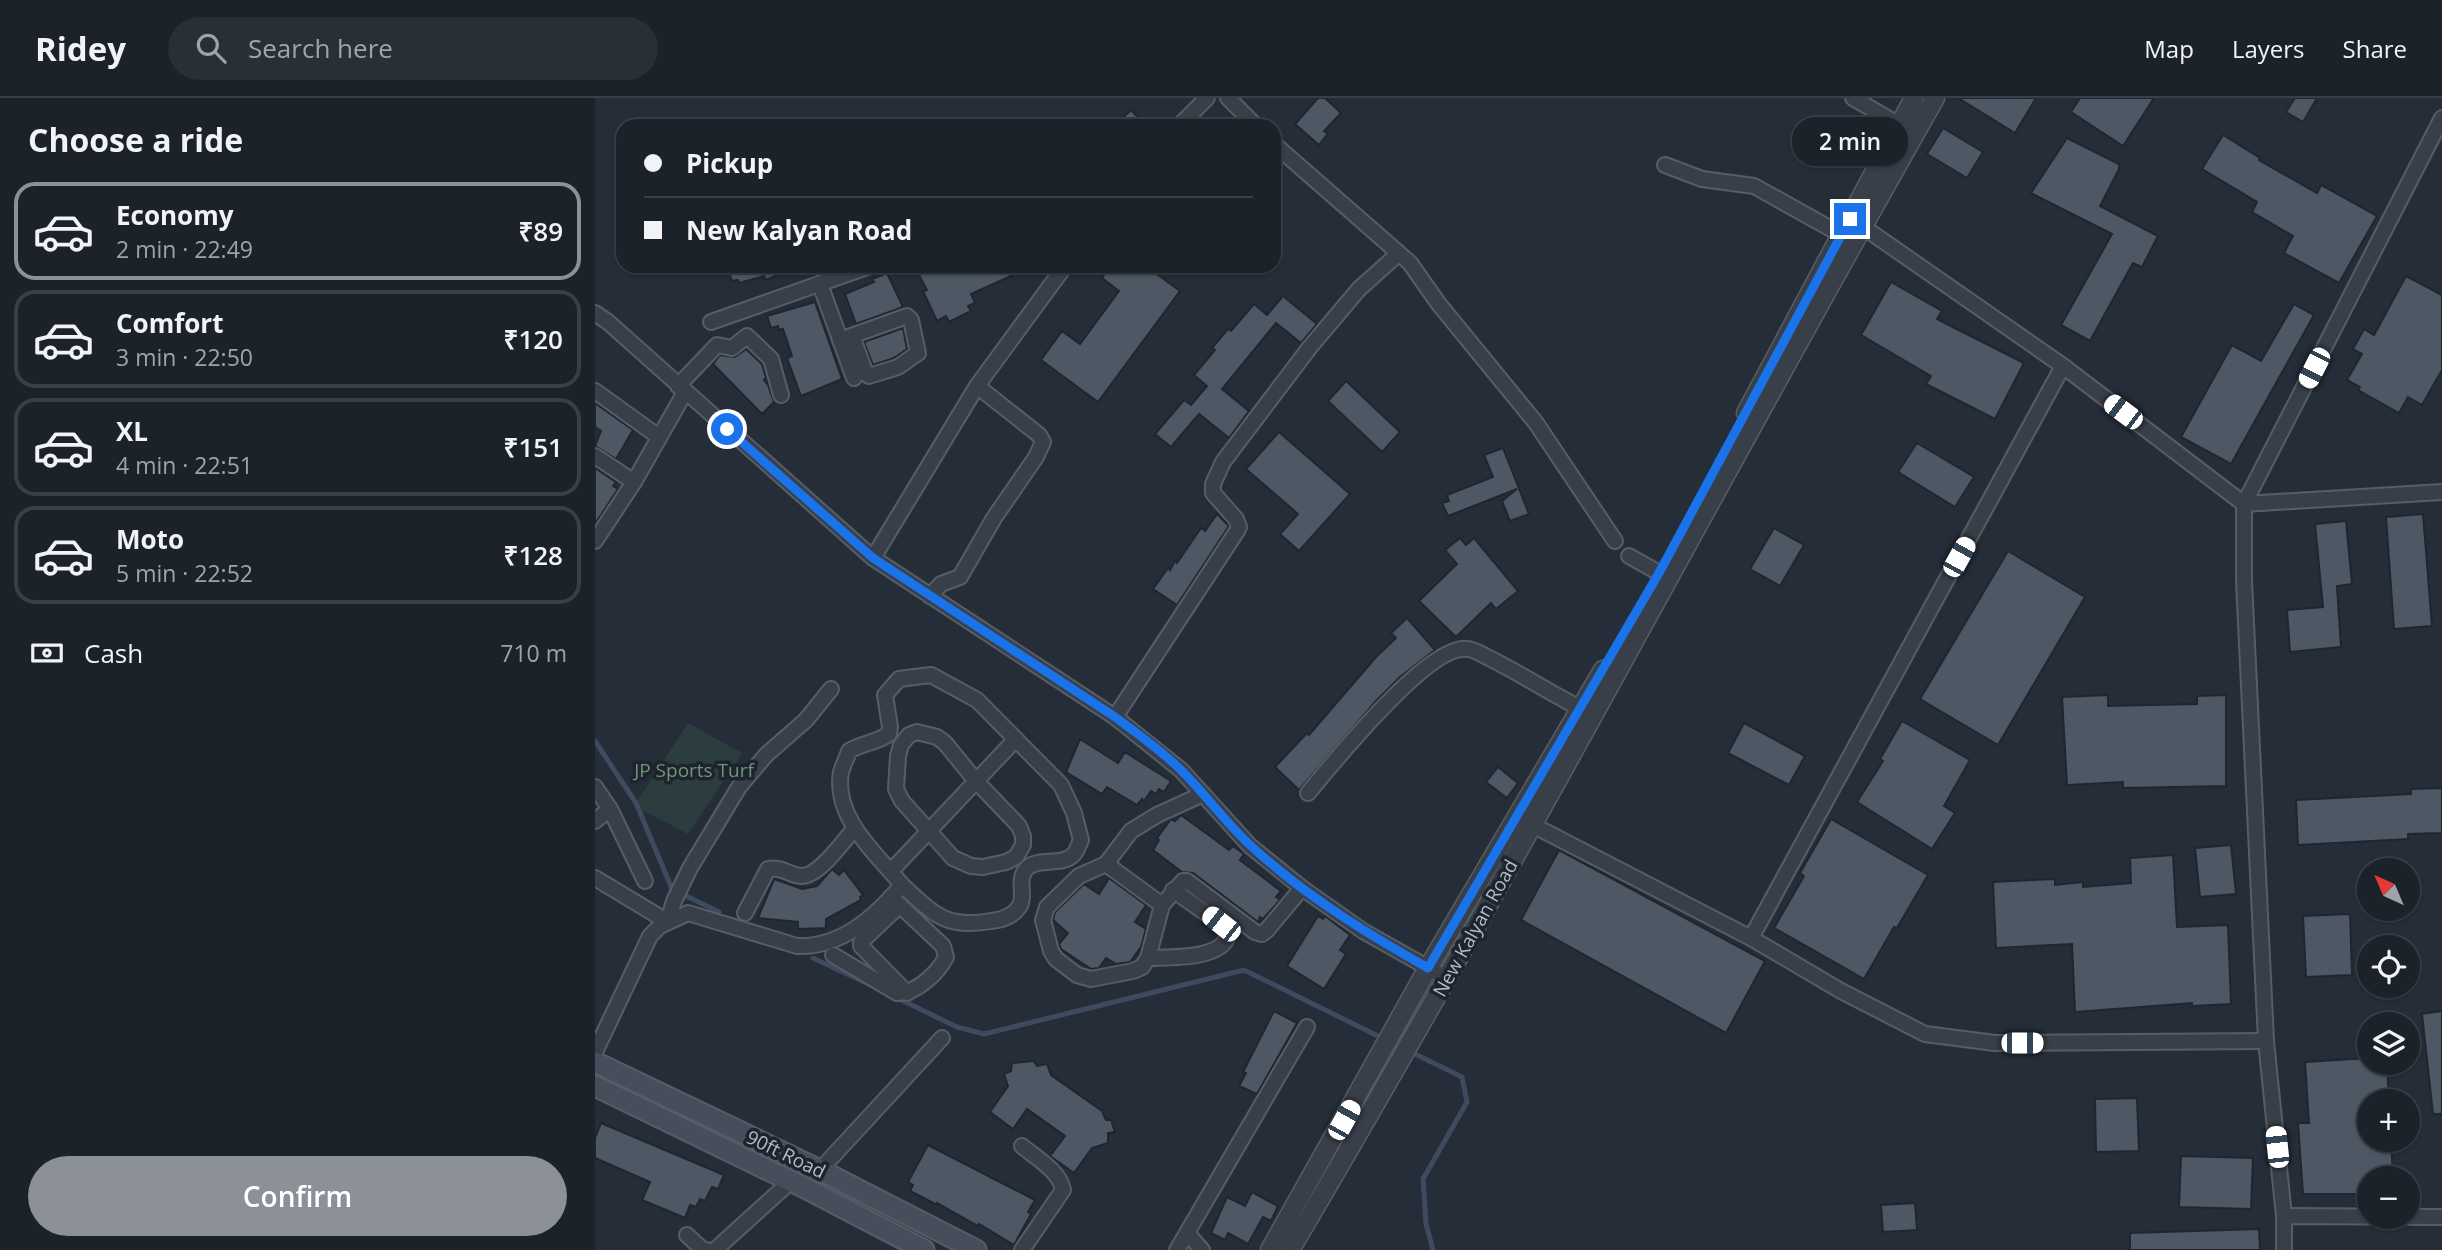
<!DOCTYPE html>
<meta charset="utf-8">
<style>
:root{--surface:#1c222a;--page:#292f36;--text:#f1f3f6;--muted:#a0a4a8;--line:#3a3f47;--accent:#8c9099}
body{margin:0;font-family:"Open Sans",sans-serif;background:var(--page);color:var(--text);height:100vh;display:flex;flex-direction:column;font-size:26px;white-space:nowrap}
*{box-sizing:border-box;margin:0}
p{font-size:23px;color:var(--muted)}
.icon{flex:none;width:38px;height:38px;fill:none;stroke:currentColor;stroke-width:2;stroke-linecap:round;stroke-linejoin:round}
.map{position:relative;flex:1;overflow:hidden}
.sheet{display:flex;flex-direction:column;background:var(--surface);width:595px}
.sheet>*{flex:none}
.banner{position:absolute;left:21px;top:21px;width:665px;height:154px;border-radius:21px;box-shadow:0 2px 5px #0004,0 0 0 2px var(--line);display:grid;align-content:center;height:154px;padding:0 28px;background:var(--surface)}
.needle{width:46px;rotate:316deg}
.buttons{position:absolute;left:1762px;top:760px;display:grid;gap:14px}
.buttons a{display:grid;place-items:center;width:63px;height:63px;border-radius:50%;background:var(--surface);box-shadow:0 2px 5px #0004,0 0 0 2px var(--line);font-size:35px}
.end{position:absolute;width:32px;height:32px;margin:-16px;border:9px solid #1a73e8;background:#fff;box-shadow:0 0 0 4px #fff}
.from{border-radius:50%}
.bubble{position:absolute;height:49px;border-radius:24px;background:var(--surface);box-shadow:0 2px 5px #0004,0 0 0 2px var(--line);font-size:23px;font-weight:600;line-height:49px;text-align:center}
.car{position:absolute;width:21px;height:42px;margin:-21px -10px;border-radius:9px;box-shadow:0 0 5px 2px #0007;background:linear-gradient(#fff 24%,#345 0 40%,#fff 0 76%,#345 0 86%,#fff 0)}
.banner b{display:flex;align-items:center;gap:24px;height:66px;font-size:26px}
.banner b+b{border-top:2px solid var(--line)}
.banner i{width:18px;height:18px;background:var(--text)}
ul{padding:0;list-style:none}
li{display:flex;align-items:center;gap:21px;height:98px;margin:0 14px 10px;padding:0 14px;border:4px solid var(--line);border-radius:21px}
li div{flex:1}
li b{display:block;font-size:26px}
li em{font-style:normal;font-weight:600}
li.current{border-color:var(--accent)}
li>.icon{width:63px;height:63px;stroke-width:1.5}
h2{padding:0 28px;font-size:32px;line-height:84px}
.pay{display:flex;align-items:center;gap:18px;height:77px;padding:0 28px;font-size:26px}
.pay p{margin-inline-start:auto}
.action{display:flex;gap:14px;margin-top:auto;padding:14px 28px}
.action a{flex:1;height:80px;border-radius:42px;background:var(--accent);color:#fff;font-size:28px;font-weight:600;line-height:80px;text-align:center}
header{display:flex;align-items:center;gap:42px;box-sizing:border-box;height:98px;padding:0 35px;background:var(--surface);border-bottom:2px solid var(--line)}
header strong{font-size:33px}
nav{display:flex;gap:38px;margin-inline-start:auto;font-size:24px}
.search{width:490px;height:63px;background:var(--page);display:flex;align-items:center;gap:18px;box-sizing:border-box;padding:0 24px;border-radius:38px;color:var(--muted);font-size:26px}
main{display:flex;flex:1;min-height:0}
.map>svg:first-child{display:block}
.green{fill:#2b3d3e}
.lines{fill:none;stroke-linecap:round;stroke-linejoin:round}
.stream{stroke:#3d4a5f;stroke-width:5}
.building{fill:#4e5764;stroke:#202630;stroke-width:2}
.minor-casing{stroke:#575d67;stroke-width:18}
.tertiary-casing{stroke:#575d67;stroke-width:21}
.secondary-casing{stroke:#575d67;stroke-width:23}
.minor{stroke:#393f49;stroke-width:14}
.tertiary{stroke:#393f49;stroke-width:18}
.secondary{stroke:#474e5b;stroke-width:19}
.route{stroke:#1a73e8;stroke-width:9}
.labels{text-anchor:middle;stroke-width:7;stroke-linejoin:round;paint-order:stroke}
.park-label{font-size:19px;fill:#6e9378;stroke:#1e242e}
.street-label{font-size:19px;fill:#b4bac5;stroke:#1e242e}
</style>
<header>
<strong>Ridey</strong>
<div class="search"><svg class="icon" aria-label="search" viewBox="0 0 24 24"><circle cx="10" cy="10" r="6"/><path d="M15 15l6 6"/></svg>Search here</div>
<nav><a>Map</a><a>Layers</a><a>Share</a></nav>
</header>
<main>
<section class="sheet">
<h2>Choose a ride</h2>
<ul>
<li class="current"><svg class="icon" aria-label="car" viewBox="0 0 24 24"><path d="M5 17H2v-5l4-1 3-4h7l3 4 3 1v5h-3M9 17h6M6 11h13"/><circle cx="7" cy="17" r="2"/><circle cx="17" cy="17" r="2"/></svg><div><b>Economy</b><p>2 min · 22:49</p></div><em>₹89</em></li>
<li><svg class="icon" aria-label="car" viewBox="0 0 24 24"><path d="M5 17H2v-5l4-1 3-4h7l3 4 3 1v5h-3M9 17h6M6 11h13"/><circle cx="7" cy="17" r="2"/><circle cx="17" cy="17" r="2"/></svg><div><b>Comfort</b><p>3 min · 22:50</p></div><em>₹120</em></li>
<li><svg class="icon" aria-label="car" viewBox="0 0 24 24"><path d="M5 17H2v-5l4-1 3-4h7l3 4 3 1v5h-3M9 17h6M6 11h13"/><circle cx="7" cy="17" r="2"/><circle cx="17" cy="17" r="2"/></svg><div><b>XL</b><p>4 min · 22:51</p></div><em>₹151</em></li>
<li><svg class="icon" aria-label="car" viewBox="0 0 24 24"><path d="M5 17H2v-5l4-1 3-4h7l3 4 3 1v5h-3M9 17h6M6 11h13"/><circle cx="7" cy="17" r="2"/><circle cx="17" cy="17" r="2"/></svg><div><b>Moto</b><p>5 min · 22:52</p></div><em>₹128</em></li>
</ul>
<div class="pay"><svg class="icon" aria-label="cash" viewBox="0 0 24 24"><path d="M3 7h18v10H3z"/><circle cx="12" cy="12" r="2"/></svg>Cash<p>710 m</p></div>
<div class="action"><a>Confirm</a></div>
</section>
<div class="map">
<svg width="1847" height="1152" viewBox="0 0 1847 1152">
<rect width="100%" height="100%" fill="#252d38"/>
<!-- green -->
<polygon class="green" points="93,625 147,655 93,736 43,710 45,707 41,705"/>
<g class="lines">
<!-- stream -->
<g class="stream">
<polyline points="0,643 41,705 77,791 124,814"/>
<polyline points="218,860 282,890"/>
<polyline points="300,899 362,929 389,936 649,872 783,938"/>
<polyline points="820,956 867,979 872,1004 828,1081 831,1126 838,1152"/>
</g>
</g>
<!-- building -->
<g class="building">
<polygon points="723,0 730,0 746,15 729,33 733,36 724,47 700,26"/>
<polygon points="1363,0 1441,0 1420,35"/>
<polygon points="1485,0 1559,0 1528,48 1476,14"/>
<polygon points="1700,0 1722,0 1708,24 1691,14"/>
<polygon points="536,12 551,28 519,28"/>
<polygon points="1348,30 1388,54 1372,80 1332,56"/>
<polygon points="1628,37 1665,60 1664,62 1722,95 1726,87 1782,118 1744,185 1689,155 1698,138 1657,114 1662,104 1607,71"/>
<polygon points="1472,40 1524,66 1524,71 1505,108 1563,138 1547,169 1538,165 1495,243 1466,227 1517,136 1436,95"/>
<polygon points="132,168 202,168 171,182 169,178 144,185 143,182 137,183"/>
<polygon points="331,168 411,168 416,178 376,196 380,205 373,208 376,213 354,224 351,218 342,223 328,193 332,192 324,177 333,173"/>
<polygon points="515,168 551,168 585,193 503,304 446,262 467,233 485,246 524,193 507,180"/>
<polygon points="292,175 308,209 261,226 250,196 279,184 277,181"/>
<polygon points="1811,178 1847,197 1847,272 1827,307 1813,299 1804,315 1763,292 1765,289 1752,282 1767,256 1758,251 1769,231 1779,237"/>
<polygon points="1296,184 1347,213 1342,221 1429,265 1400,321 1331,286 1336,278 1266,237"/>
<polygon points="688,198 722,226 706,245 681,225 627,291 654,313 634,340 604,316 576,349 560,336 589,302 596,307 612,288 599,277 620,252 617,250 633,231 636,233 659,206 672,217"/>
<polygon points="220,204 247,281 206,298 192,260 197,258 188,231 184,232 183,228 176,230 172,218"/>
<polygon points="1699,206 1719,217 1636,366 1586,339 1637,247 1666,263"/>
<polygon points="308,230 312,251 299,260 278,267 269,244"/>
<polygon points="151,251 167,266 171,280 169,282 173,287 179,304 167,316 118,266 125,257 140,259"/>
<polygon points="751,283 805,334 787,354 733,303"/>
<polygon points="0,305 38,332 21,361 0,348 6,333 0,329"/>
<polygon points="684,334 755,396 704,453 685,436 703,416 651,371"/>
<polygon points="1322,345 1379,379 1360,409 1303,374"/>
<polygon points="908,350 934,416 915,423 907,403 922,391 853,418 847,405 854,403 852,397 898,379 889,357"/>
<polygon points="0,370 21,384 18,388 23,391 0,426"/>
<polygon points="622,416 634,428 582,507 558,491 573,470 575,472 580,463 582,465 606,430 610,433"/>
<polygon points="1828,416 1837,528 1799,531 1791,419"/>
<polygon points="1751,423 1757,486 1742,488 1746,549 1695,554 1692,512 1728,509 1720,426"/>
<polygon points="1179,430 1209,447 1185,488 1155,471"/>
<polygon points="865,440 871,447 879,440 923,493 901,511 896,505 861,539 824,503 862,466 850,452"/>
<polygon points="1413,453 1490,499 1403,647 1325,601"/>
<polygon points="812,520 840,552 805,579 781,603 704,692 680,669 712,635 714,637 781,559 801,540 796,535"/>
<polygon points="1513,597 1513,608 1602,606 1602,598 1631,597 1631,688 1528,690 1528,684 1472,687 1467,599"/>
<polygon points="1307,623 1375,662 1349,708 1360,715 1337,751 1262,704 1288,663 1285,661"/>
<polygon points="1149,625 1210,658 1194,687 1133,655"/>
<polygon points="485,641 523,665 530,654 576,683 569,694 564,691 561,696 556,693 549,703 547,701 542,707 512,689 507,696 471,674"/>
<polygon points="903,669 923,685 912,700 891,684"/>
<polygon points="1847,690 1847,735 1813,736 1813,741 1703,747 1701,702 1816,696 1816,691"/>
<polygon points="586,717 634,752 638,748 649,756 645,762 686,793 681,799 685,802 668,821 665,819 663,824 598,775 587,774 558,752 564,742 562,740 576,721 580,723"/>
<polygon points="1236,721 1333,777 1302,830 1299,829 1269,881 1179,830 1209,778 1205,775"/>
<polygon points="1636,747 1641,796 1605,799 1600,750"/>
<polygon points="964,752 1170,863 1131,935 926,822"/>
<polygon points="1578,757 1582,829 1633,827 1636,906 1597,908 1597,905 1480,914 1477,846 1401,850 1398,784 1460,781 1460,787 1488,784 1488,789 1536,785 1535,760"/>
<polygon points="237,771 244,777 249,772 268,797 265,799 266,802 231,821 231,830 203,831 203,824 163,820 179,781 207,791 222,788"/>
<polygon points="514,780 551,807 540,824 551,831 546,849 535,864 521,866 511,860 504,870 496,871 466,851 464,846 473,835 458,822 460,814 489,786 504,796"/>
<polygon points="1755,816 1757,877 1711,879 1708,818"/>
<polygon points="723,818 728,821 730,818 755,837 745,852 751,856 729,891 692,868"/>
<polygon points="679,913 702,925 662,996 644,988 651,975 648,974"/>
<polygon points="1847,913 1847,1016 1838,1016 1827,916"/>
<polygon points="1774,960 1774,964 1792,964 1794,1003 1774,1003 1774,1041 1796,1041 1798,1080 1774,1080 1774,1096 1708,1096 1703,1025 1714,1025 1710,964"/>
<polygon points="439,963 442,968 452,966 456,977 507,1013 511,1022 516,1022 520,1034 513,1035 513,1045 497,1050 479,1075 455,1058 470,1038 432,1011 418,1031 395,1014 413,988 409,976 416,973 417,965"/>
<polygon points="1542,1000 1544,1053 1501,1054 1500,1001"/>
<polygon points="6,1025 129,1077 123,1091 117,1089 110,1103 105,1101 101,1109 95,1107 90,1120 47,1102 55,1084 0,1060 0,1040"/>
<polygon points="333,1047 440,1102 433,1114 436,1116 419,1147 384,1126 383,1128 342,1105 342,1107 315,1093 318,1087 313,1084"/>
<polygon points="1586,1058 1658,1060 1656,1111 1584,1109"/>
<polygon points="657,1094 683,1108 676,1123 668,1119 653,1146 633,1135 630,1142 616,1135 632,1099 650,1108"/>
<polygon points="1320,1105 1322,1132 1288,1134 1286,1107"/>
<polygon points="1664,1131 1665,1152 1535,1152 1535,1135"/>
</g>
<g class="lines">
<!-- minor casing -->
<g class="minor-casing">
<g id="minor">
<polyline points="633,0 661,28"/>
<polyline points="1258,0 1311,31"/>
<polyline points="584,28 612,0"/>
<polyline points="679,46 815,165 843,205 941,325 1020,443"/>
<polyline points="1070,67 1107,81 1159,88 1254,141"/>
<polyline points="1261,124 1468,268 1649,406 1847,394"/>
<polyline points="225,186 259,280"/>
<polyline points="0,215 13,224 278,460 382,288 470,168"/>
<polyline points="116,224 275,168"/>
<polyline points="245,242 312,218 316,222 323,255 303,269 274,278 271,276 257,238"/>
<polyline points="83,288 122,247 137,250 152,238 176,261 186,297"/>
<polyline points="0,293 64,339"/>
<polyline points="0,358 39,384"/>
<polyline points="0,443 39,384 90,294"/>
<polyline points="1034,458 1073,480"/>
<polyline points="278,460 520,619 586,672 655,748 707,790 768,833 853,881"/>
<polyline points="335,498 346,486 365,479 399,420 441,359 448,344 444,337 382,288"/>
<polyline points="520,619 642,433 644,429 641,421 618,395 618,386 628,364 715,249 764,191 803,156"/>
<polygon points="322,634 342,639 350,645 381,683 424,728 428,738 428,747 421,759 411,764 388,769 376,768 358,760 307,703 301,691 303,658 306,647 314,637"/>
<polyline points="0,689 15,711 0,723"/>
<path d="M 713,695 C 738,665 834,546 872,551 C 880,551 889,558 896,561 C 930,578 961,599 995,615"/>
<polyline points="608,696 562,717 536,733 511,766 484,778 452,809 448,822 456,853 461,861 482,877 496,881 538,873 547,869 553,860 567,807 588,783 592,783 660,834 667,836 672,832 707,790"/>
<polyline points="15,711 50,783"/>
<polyline points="928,722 1156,840 1468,268"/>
<polyline points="511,766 567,807"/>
<polyline points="296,773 420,642"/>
<polyline points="0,780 73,824 79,803 95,770 144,689 171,657 211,622 236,591"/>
<polyline points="305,807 266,844 266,848 312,895"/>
<path d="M 150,815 L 173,771 C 185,768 195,777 206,778 C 224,779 248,743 260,730"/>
<polyline points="1156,840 1246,893 1330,936 1400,945 1671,943"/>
<path d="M 238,857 L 302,895 C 321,896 343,875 351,859 L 348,848 L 296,799"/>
<path d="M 553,860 C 574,859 627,862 633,837 L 626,826 L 578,792"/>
<path d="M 0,954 L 55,838 L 65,828 L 93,815 L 202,848 C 246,850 281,818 307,787 C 281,755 238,720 246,674 C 248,667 252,660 254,653 C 267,645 281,645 294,636 L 295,629 L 290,597 L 304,581 L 336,577 L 382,602 L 466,687 L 479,715 L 486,742 C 484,746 482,753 479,756 C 467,769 446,759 433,769 C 420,781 432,797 424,809 C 418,818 406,822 396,823 C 350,831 339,816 307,787"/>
<path d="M 427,1048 C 441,1060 465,1073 468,1092 L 427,1152"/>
<polyline points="225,1072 347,940"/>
<polyline points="1689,1118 1671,943 1649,483 1649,406 1847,20"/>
<polyline points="593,1136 607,1152"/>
<polyline points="92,1137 107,1151 111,1152"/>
<polyline points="120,1152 196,1083"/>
<polyline points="582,1152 712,929"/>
<polyline points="1689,1152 1689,1118 1847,1119"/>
</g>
</g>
<!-- tertiary casing -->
<g class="tertiary-casing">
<g id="tertiary">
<polyline points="1151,315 1319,0"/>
<polyline points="675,1152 833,870 1008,572"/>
<path d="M 695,1152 C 919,773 1123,383 1340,0"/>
</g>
</g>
<!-- secondary casing -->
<g class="secondary-casing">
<g id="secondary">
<polyline points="0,964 225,1072 381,1152"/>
<polyline points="0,988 212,1091 329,1152"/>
</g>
</g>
<!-- minor -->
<use href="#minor" class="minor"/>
<!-- tertiary -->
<use href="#tertiary" class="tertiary"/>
<!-- secondary -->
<use href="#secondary" class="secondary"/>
</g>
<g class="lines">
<!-- route -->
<path class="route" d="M 132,331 L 278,460 L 520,619 C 543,636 567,653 587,673 C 611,697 631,725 656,748 C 709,797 771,835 833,870 L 1064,475 L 1255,121"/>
</g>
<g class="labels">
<!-- park labels -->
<g class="park-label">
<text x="99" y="679">JP Sports Turf</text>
</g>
<!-- street labels -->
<g class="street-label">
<text transform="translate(880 830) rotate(-61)" y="7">New Kalyan Road</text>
<text transform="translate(191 1056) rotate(26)" y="7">90ft Road</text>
</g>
</g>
</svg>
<div class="buttons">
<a><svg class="needle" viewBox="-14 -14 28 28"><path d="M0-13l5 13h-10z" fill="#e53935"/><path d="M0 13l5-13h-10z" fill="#a0a4a8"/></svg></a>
<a><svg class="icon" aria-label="locate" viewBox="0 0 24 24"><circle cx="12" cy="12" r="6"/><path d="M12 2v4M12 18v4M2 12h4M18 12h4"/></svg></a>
<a><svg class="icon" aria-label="layers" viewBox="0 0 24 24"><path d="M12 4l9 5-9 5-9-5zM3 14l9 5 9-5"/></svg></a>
<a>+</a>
<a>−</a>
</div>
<i class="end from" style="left:132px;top:331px"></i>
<i class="end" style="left:1255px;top:121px"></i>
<div class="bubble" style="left:1197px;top:19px;width:116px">2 min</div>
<i class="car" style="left:1719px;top:270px;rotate:207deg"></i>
<i class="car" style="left:1528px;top:314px;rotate:307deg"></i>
<i class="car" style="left:1364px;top:459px;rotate:29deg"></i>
<i class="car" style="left:626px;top:826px;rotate:308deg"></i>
<i class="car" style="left:1427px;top:945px;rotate:90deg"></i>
<i class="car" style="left:749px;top:1022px;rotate:29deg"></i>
<i class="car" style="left:1682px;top:1049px;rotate:354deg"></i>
<div class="banner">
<b><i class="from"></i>Pickup</b>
<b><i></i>New Kalyan Road</b>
</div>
</div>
</main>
